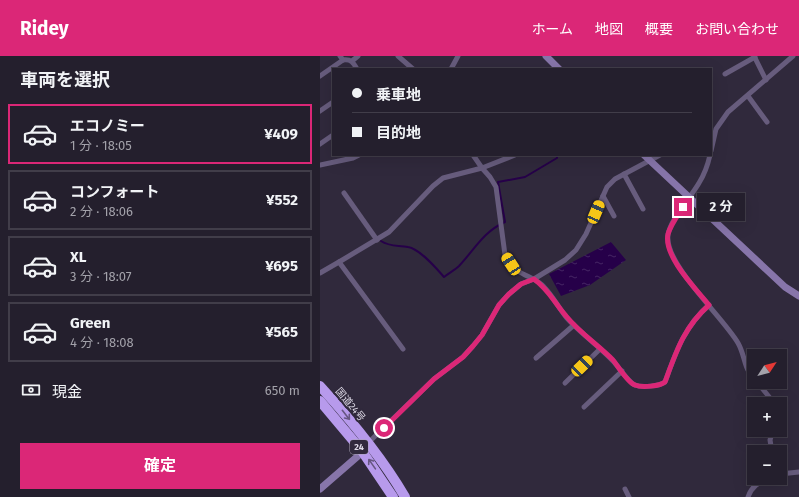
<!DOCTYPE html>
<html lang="ja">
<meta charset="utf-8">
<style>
:root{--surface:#241f2d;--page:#302c39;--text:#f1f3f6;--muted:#a3a2aa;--line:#413d49;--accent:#db2777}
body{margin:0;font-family:"Fira Sans","Noto Sans JP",sans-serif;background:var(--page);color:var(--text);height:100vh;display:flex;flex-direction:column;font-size:15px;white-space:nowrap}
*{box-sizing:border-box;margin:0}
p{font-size:13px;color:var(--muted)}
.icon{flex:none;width:22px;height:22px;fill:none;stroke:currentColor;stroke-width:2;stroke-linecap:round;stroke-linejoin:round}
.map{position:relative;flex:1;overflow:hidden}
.details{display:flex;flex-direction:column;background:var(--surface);width:320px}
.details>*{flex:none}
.top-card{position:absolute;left:12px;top:12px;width:380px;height:88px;border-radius:0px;box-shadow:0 4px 16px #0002,0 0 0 1px var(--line);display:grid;align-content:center;height:88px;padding:0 20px;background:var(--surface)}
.needle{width:26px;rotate:54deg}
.controls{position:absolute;left:427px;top:293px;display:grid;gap:8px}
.controls a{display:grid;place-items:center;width:40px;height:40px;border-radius:0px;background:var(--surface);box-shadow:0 4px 16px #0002,0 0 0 1px var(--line);font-size:20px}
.end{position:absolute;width:18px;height:18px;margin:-9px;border:5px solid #db2777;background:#fff;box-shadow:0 0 0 2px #fff}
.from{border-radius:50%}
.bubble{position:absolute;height:28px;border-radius:0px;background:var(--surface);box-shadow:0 4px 16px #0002,0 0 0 1px var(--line);font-size:13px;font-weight:700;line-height:28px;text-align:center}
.car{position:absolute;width:12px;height:24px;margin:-12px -6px;border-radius:5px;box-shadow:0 0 3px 1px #0007;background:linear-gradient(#f5c518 24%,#345 0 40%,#f5c518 0 76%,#345 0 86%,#f5c518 0)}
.top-card b{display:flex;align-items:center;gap:14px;height:38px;font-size:15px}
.top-card b+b{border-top:1px solid var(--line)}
.top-card i{width:10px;height:10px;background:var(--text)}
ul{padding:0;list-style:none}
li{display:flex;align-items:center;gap:12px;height:60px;margin:0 8px 6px;padding:0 12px;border:2px solid var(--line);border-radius:0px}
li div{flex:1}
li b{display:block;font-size:15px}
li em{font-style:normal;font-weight:700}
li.active{border-color:var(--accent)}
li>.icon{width:36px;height:36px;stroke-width:1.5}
h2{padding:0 20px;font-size:18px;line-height:48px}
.pay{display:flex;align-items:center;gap:10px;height:44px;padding:0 20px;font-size:15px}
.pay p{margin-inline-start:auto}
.cta{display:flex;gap:8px;margin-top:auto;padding:8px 20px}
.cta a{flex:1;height:46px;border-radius:0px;background:var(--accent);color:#fff;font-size:16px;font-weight:700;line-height:46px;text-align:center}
header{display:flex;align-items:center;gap:24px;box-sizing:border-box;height:56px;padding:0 20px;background:var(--accent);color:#fff}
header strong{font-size:19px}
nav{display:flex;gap:22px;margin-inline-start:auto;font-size:14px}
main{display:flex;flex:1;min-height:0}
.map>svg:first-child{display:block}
.water{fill:url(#water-ripples)}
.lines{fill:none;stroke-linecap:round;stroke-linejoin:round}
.stream{stroke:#260049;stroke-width:2}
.street{stroke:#675c7d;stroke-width:5}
.secondary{stroke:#8775aa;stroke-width:7}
.highway{stroke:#b79aec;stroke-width:10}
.oneway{stroke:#665682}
.route{stroke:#db2777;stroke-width:5}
.labels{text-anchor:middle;stroke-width:4;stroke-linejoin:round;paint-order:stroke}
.shield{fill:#30293c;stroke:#aaa5b4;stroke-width:1}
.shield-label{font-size:9px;font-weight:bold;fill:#dedae7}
.street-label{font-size:10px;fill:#dedae7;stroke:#30293c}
</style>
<header>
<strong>Ridey</strong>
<nav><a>ホーム</a><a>地図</a><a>概要</a><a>お問い合わせ</a></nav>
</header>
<main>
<section class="details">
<h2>車両を選択</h2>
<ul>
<li class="active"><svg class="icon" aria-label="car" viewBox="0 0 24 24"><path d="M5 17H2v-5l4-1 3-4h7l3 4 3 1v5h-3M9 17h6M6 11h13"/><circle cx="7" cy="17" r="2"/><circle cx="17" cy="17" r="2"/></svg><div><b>エコノミー</b><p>1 分 · 18:05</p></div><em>¥409</em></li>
<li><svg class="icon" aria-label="car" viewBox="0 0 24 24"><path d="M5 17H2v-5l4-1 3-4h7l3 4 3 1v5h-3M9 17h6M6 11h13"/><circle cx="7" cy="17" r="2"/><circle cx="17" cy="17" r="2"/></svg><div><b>コンフォート</b><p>2 分 · 18:06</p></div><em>¥552</em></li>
<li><svg class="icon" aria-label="car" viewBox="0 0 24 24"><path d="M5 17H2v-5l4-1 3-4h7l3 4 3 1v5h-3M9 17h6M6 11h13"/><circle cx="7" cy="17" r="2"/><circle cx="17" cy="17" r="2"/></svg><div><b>XL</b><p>3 分 · 18:07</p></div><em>¥695</em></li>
<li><svg class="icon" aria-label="car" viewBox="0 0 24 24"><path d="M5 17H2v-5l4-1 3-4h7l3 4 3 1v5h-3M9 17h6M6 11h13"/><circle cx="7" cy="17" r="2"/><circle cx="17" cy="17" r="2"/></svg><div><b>Green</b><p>4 分 · 18:08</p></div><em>¥565</em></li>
</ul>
<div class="pay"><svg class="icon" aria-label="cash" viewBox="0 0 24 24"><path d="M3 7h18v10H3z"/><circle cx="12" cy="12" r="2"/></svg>現金<p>650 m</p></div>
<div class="cta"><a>確定</a></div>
</section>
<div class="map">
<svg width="479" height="441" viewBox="0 0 479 441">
<defs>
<pattern id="water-ripples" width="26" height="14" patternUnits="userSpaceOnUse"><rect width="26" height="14" fill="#260049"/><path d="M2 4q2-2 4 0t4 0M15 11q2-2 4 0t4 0" fill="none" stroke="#452563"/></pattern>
</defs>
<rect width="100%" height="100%" fill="#30293c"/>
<!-- water -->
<polygon class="water" points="291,186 306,204 270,229 241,240 229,218"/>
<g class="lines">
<!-- stream -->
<path class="stream" d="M 61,185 C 70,191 78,189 88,191 C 100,193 116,212 124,221 C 129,217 135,214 139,210 C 155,193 163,176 185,166 L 178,126 L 205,121 L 237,102 L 237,99"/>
<!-- street -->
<g class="street">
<path d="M 20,0 L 23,4 C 31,3 33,6 37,13"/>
<polyline points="78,0 93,13"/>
<polyline points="434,0 446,24"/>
<polyline points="32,5 38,0"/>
<polyline points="131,13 138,0"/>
<polyline points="405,18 435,1"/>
<polyline points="0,20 23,4"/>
<polyline points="428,40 447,66"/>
<polyline points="0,55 13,46"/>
<polyline points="0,88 13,79"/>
<polyline points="391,95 396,73 408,56 473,0"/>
<path d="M 153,99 L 162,112 L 170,121 L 176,131 L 185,199 C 189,205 193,211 198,215 C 207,221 217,223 224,231 C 233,240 238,251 246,261 C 260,277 278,289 293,305 C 298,310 309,327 315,329 C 322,332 340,330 345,326 C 356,296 364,271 389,249"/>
<path d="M 390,99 C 388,108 384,119 379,127 C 371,141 350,164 348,179 C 344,208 403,261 418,287 C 425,299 424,313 434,323"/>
<polyline points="0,109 33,102 39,99"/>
<polyline points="304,118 323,153"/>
<polyline points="24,137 57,184"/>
<polyline points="283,140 294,160"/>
<polyline points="19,206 83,293"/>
<polyline points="0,217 19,206 69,176 113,130 123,122 162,112 195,99"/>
<polyline points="216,302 254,269"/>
<polyline points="437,326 450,342 452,348"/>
<polyline points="245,327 280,293"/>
<polyline points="264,351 302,315"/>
<polyline points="48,387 114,323 143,301 153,290 162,279 179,249 189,238 201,228 214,223 245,204 256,194 266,178 287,131 295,123 340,99"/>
<polyline points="452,396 450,384 453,374"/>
<polyline points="460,418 479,416"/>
<polyline points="305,433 309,441"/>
<path d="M 428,441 C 432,430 438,427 448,422"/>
</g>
<!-- secondary -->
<g class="secondary">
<polyline points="226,0 239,13"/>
<polyline points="324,99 465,231 479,240"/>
<polyline points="0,433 38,400 44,393"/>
</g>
<!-- highway -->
<g class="highway">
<path d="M 0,330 C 31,364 62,401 85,441"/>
<polyline points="0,345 42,395 73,441"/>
</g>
</g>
<!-- one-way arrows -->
<defs><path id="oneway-shaft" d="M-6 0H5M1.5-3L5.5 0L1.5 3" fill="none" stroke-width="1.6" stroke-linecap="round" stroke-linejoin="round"/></defs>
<g class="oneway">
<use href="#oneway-shaft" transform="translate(26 359) rotate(52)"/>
<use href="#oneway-shaft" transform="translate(52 408) rotate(-125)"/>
</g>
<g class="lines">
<!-- route -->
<path class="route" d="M 64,372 L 114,323 L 143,301 L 153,290 L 162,279 L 179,249 L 189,238 L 201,228 L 214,223 C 230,235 233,245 246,260 C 260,277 278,289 293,304 C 298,310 308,327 315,329 C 322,332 340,330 345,326 C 356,296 364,271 389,249 C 376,233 343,200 348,178 C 351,168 358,159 363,151"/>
</g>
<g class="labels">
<!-- shield labels -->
<rect class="shield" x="30" y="384" width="18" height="14" rx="3"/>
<g class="shield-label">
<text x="39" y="394">24</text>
</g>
<!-- street labels -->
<g class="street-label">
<text transform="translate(31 348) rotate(50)" y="4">国道24号</text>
</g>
</g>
</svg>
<div class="controls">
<a><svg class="needle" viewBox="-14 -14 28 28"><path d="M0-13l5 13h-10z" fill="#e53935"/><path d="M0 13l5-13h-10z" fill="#a3a2aa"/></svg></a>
<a>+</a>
<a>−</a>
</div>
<i class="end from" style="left:64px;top:372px"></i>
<i class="end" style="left:363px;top:151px"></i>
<div class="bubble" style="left:377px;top:137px;width:48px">2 分</div>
<i class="car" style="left:276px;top:156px;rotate:23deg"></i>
<i class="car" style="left:191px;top:208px;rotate:327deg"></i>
<i class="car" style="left:262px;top:310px;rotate:46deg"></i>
<div class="top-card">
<b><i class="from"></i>乗車地</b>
<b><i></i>目的地</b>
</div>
</div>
</main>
